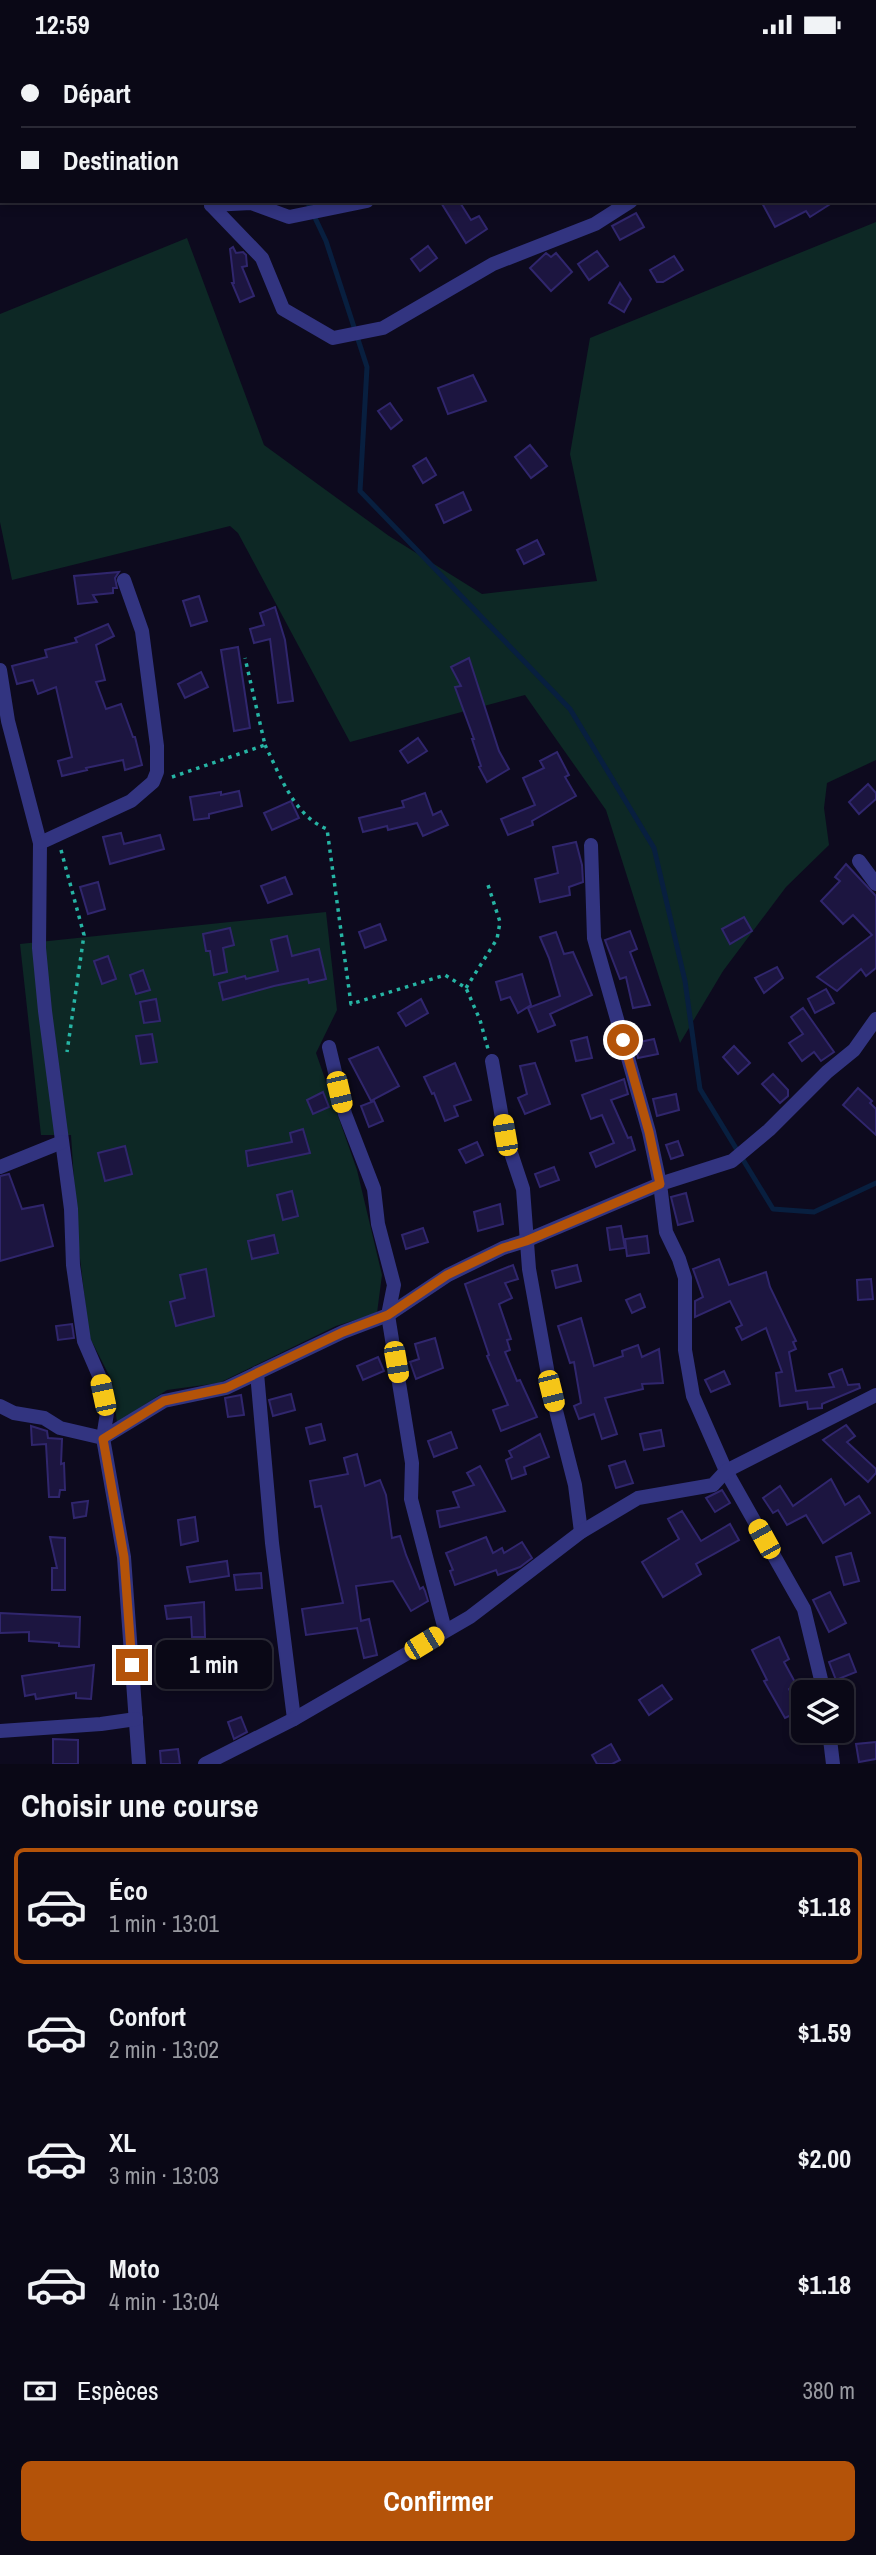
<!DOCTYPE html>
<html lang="fr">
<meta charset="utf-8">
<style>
:root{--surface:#0a0816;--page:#181623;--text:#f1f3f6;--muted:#999aa1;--line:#2a2935;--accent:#b45309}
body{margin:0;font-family:"Archivo Narrow",sans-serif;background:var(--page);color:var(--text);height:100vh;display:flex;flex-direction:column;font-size:26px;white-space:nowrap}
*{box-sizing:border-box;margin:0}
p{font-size:23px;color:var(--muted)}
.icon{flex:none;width:38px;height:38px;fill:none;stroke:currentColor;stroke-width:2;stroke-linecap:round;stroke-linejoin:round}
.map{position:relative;height:1715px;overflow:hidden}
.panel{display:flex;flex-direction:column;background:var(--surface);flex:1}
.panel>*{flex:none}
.hud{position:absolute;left:0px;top:0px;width:877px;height:154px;box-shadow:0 4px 10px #0003,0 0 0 2px var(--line);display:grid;align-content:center;height:154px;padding:0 21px;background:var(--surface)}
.fabs{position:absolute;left:791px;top:1631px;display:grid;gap:14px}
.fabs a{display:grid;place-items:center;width:63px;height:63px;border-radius:10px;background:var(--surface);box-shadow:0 4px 10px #0003,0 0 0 2px var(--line);font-size:35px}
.end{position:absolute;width:32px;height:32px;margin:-16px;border:9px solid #b45309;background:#fff;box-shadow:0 0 0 4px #fff}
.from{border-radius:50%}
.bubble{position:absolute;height:49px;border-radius:10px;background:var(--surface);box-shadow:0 4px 10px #0003,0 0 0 2px var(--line);font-size:23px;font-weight:800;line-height:49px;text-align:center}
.car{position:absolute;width:21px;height:42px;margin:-21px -10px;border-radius:9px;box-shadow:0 0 5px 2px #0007;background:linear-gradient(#f5c518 24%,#345 0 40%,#f5c518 0 76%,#345 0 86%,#f5c518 0)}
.hud b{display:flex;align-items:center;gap:24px;height:66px;font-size:26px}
.hud b+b{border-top:2px solid var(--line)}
.hud i{width:18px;height:18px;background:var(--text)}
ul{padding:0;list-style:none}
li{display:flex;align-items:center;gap:21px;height:116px;margin:0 14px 10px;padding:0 7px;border:4px solid transparent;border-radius:10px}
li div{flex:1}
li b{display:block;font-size:26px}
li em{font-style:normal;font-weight:800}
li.on{border-color:var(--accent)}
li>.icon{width:63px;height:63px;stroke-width:1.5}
h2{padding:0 21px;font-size:32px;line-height:84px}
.pay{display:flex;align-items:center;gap:18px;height:77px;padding:0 21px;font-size:26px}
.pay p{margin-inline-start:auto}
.cta{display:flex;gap:14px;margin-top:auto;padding:14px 21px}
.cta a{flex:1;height:80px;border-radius:10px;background:var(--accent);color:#fff;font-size:28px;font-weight:800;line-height:80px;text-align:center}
.status{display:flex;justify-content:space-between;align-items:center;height:49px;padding:0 35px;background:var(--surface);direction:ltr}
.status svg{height:19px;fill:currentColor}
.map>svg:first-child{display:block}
.green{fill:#0d2825}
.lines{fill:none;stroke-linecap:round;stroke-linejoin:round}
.stream{stroke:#081f3f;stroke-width:5}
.building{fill:#1c1540;stroke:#30266d;stroke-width:2}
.path{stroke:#26b4a4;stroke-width:3.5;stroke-dasharray:3.5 5;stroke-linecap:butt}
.street{stroke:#323480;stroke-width:14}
.route{stroke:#b45309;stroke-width:9}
</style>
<div class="status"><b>12:59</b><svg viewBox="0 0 49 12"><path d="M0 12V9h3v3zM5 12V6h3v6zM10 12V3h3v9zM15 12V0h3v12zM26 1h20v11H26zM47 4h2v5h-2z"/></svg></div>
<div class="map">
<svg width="876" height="1715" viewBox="0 0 876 1715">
<rect width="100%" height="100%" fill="#0d0a1e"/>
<!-- green -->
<g class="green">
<polygon points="876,173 876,711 827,734 824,759 829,796 786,838 723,922 680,994 606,761 525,646 350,693 238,484 230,477 12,531 0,473 0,265 187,189 264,396 389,487 482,545 597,532 570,405 590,289"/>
<polygon points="326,863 337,961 316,1004 357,1121 382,1226 377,1264 336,1277 219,1334 167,1341 117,1374 112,1332 89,1287 78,1192 71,1086 41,1086 20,895"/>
</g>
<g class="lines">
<!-- stream -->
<g class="stream">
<polyline points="110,0 112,2"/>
<polyline points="307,152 326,192 367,318 360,442 570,660 654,799 685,932 700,1040 773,1160 814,1163 876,1134"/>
</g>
</g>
<!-- building -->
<g class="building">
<polygon points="440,152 459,152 471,171 479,167 487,180 466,194"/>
<polygon points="761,152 835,152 810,168 806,162 775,178"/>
<polygon points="636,164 644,178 620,191 612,177"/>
<polygon points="428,197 437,209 420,222 411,210"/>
<polygon points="233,198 236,204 243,203 246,206 247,217 242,218 254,247 240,253 232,234 234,234 230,200"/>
<polygon points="597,202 608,217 589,231 578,215"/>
<polygon points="546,204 551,208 556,204 572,223 551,242 530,219"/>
<polygon points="674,207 683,221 663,233 657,233 650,221"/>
<polygon points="620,234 631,250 624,263 609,254"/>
<polygon points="473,326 486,352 448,365 438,339"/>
<polygon points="390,354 402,371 391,380 378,362"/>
<polygon points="530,396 547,417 531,429 515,408"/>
<polygon points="426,409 436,426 423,434 413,417"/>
<polygon points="463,443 471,461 444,474 436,456"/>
<polygon points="537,491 544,505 524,515 517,501"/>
<polygon points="119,523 115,529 117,539 113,539 113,544 93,546 97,553 78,555 74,527"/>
<polygon points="199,547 207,572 191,577 183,552"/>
<polygon points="275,558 285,591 293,652 278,654 270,590 254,594 250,580 264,576 260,564"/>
<polygon points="108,575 114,587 96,596 105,631 96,633 106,660 121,655 133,688 135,688 142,716 125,721 123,711 86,719 87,721 62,727 58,712 72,708 56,638 38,645 33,631 17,635 12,617 47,608 45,601 77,593 75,589"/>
<polygon points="238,598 250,679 234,682 221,601"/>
<polygon points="469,609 499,702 509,720 487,733 479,718 481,717 472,690 474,690 455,638 461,637 451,618"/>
<polygon points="201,623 208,638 185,649 178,635"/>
<polygon points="418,689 427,702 408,714 400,702"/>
<polygon points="557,703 569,726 565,728 576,747 532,772 533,776 508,786 501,770 535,756 523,729 544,719 540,712"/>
<polygon points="868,735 876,744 876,750 859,765 849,753"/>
<polygon points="239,742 242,757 209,765 209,769 194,771 190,748 221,743 221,746"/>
<polygon points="425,744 433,766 441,762 448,776 423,787 417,774 388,781 387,777 363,783 359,769 404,758 402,752"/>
<polygon points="291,752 299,769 272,781 264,764"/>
<polygon points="121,784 124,795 160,786 164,800 110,815 103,788"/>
<polygon points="576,793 582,816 583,833 569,838 570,846 540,853 535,830 558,824 553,798"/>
<polygon points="846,815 876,847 876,919 866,927 861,920 837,942 817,928 872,886 853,866 843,875 821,852 840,832 835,828"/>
<polygon points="285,828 292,845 268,854 261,837"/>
<polygon points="98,833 105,860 88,865 80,838"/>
<polygon points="744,868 752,882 730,895 722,880"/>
<polygon points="380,875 386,891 365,899 359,883"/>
<polygon points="230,879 234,896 223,899 227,923 214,926 210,902 206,902 203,885"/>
<polygon points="630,882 637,900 630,903 650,956 633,959 626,928 620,930 605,891"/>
<polygon points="556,883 564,905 573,903 592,946 550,965 555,976 538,983 528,959 560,947 549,909 540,888"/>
<polygon points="287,887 292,907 319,900 326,930 309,934 308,930 274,937 223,951 219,934 245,927 246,930 278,922 271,891"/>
<polygon points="108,907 116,930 102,935 94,912"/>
<polygon points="777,918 783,929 764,944 755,929"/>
<polygon points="143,921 150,941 136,945 130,926"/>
<polygon points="522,925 531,956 518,964 510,948 501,951 496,933"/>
<polygon points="826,940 834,954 815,964 808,950"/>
<polygon points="156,950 160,972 144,974 140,953"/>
<polygon points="421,950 428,964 406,977 398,964"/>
<polygon points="803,959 834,1003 821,1012 814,1003 802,1012 789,994 803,985 791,968"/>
<polygon points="152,985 157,1013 141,1015 136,987"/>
<polygon points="587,988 592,1009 576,1012 571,992"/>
<polygon points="654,990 658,1005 638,1009 635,994"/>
<polygon points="734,997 750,1014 738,1025 723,1008"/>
<polygon points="378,998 399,1037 371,1052 349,1010"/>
<polygon points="455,1014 471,1051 454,1057 458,1067 445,1072 434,1044 432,1045 424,1028"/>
<polygon points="535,1014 550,1055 525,1065 518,1049 527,1045 520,1017"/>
<polygon points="773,1025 788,1041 788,1047 780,1054 762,1035"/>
<polygon points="624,1030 628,1045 611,1051 628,1089 631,1088 635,1101 596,1118 590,1104 614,1094 602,1066 591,1070 582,1046"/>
<polygon points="858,1039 872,1052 870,1054 876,1060 876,1086 843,1056"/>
<polygon points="323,1043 329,1058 313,1065 307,1051"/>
<polygon points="676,1045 679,1061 657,1067 653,1050"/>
<polygon points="374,1052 383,1072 369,1078 361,1057"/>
<polygon points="303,1080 310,1104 248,1117 246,1102 292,1093 290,1084"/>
<polygon points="678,1092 683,1106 671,1110 666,1096"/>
<polygon points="477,1093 483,1106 466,1114 459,1101"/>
<polygon points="125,1097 132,1125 105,1132 98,1104"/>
<polygon points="554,1118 559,1131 540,1138 535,1125"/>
<polygon points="9,1125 22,1160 43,1156 53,1197 0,1212 0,1127"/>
<polygon points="292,1142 298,1167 283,1171 277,1146"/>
<polygon points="686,1144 693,1172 678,1176 671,1148"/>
<polygon points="500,1155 503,1175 478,1182 474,1163"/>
<polygon points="621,1177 625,1199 610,1201 607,1179"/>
<polygon points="423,1179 428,1193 406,1200 402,1186"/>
<polygon points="274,1186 278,1204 252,1210 248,1192"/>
<polygon points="647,1187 649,1204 627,1207 625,1190"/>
<polygon points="719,1210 729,1236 766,1223 770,1238 796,1292 793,1293 796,1300 789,1303 796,1342 834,1338 829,1325 842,1320 848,1336 859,1335 860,1339 822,1355 822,1359 808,1360 807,1353 780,1357 776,1324 782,1323 766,1279 742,1291 736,1279 742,1276 730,1252 695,1268 695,1252 703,1248 693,1220"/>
<polygon points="513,1216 518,1230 505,1234 512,1249 499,1255 511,1290 507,1291 510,1301 505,1303 517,1332 520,1331 537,1368 501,1382 493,1361 508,1356 487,1307 489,1306 465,1235"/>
<polygon points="577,1216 581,1232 556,1239 552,1222"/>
<polygon points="206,1220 214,1267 176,1277 170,1253 185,1249 180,1226"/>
<polygon points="871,1230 873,1250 858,1251 857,1231"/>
<polygon points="640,1245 645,1258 632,1264 626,1251"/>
<polygon points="581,1269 594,1317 623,1307 622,1302 638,1296 642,1308 659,1300 663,1334 642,1335 643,1340 605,1349 617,1385 602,1390 594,1365 579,1370 574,1357 581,1354 574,1313 570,1314 558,1277"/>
<polygon points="72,1275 74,1289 58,1291 56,1277"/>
<polygon points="435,1289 443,1319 416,1330 410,1313 419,1310 415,1295"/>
<polygon points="378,1308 384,1322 363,1331 357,1317"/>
<polygon points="724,1322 730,1335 711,1343 705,1331"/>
<polygon points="291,1345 295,1361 273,1367 269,1351"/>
<polygon points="241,1346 244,1366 228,1368 225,1349"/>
<polygon points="321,1375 325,1391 310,1395 306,1379"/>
<polygon points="846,1376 855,1387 847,1393 876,1420 876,1424 868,1433 823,1391"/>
<polygon points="31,1377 47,1382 48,1389 62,1390 61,1415 64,1414 65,1441 60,1441 59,1448 49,1448 46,1395 32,1396"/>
<polygon points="661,1381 664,1397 644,1401 640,1385"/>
<polygon points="451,1383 457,1399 434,1408 428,1392"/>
<polygon points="540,1385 549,1408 524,1418 526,1425 512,1430 506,1411 512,1408 509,1402"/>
<polygon points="357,1405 365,1437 380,1431 386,1446 392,1489 400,1487 406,1506 420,1540 423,1538 425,1542 428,1552 411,1562 393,1532 356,1537 361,1572 369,1570 377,1606 364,1609 357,1579 306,1586 302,1560 343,1554 321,1457 315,1458 310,1432 348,1425 344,1409"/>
<polygon points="625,1412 633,1434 616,1439 609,1417"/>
<polygon points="480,1417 505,1462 440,1478 437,1462 459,1458 453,1443 474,1436 467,1424"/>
<polygon points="831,1430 845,1456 859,1447 870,1464 823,1494 806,1466 787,1476 778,1461 773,1464 763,1449 780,1437 793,1457"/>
<polygon points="722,1441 730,1454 715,1463 706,1449"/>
<polygon points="88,1452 86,1467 74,1469 72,1454"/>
<polygon points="682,1462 701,1492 730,1475 739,1491 696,1515 701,1525 663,1548 642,1513 679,1490 668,1470"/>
<polygon points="195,1468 198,1492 181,1496 178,1471"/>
<polygon points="50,1488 65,1489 65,1541 52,1541 52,1519 57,1519"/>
<polygon points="486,1488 493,1504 502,1499 504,1504 522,1493 532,1509 520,1518 498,1526 496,1521 455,1536 450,1522 453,1521 446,1504"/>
<polygon points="851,1504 859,1532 844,1536 836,1508"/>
<polygon points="227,1512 229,1527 190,1533 187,1518"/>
<polygon points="261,1524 262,1539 236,1541 234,1526"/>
<polygon points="830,1543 846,1574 829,1583 813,1551"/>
<polygon points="204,1553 205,1588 192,1588 191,1568 167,1570 165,1557"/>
<polygon points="0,1564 80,1568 79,1598 59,1597 59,1594 29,1592 29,1583 0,1584"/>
<polygon points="779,1588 789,1610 784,1613 796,1635 789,1640 800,1662 785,1669 764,1632 767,1631 752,1601"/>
<polygon points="241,1603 244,1629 227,1630 224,1605"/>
<polygon points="849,1605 856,1623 836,1631 829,1613"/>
<polygon points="94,1616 91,1650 76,1649 76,1644 36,1650 35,1645 25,1647 22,1627"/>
<polygon points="662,1636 672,1650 649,1666 639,1651"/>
<polygon points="241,1668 247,1683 234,1690 228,1673"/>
<polygon points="53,1690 78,1691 78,1715 53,1715"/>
<polygon points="876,1693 876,1710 859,1713 856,1695"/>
<polygon points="611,1695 620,1711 612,1715 597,1715 592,1706"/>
<polygon points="178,1700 180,1715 161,1715 160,1702"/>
</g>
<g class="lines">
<!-- path -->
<g class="path">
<path d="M 265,696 C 280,726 294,767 327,780 L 351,955 L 445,926 L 466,939 L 480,971 L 488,1000"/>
<polyline points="172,728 265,696 245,609"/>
<polyline points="61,801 84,886 67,1003"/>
<polyline points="466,939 497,890 500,873 488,836"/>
</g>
<!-- street -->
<g class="street">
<polyline points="593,0 594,2"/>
<polyline points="638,2 641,0"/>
<polyline points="875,15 876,14"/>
<polyline points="211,156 262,209 283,260 333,289 383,279 493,215 595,175 631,152"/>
<polyline points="211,156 251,154 289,168 367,152"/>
<polyline points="0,621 8,672 40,794 39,899 45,962 71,1160 73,1216 84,1292 100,1329 107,1364 103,1389 124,1508 139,1715"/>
<polyline points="40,794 131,752 153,733 157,723 157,697 142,582 124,531"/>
<polyline points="591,796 594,889 649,1083 660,1135 666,1183 679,1210 685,1229 685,1301 693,1347 726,1422 804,1560 824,1643"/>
<polyline points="859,812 876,835"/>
<polyline points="329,998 345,1065 374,1140 378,1175 394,1236 388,1266 412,1414 411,1450 445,1581"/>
<polyline points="492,1012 505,1086 523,1140 529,1220 551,1342 575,1436 581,1483"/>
<polyline points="0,1118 62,1093"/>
<polyline points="257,1324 272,1494 294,1670"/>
<polyline points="0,1357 14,1364 44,1369 60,1379 103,1389 164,1352 226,1339 343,1283 388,1266 448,1226 503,1199 525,1192 660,1135 732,1112 769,1081 827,1023 854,1001 876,970"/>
<polyline points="0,1682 101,1675 136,1670"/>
<polyline points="829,1682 833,1715"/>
<polyline points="205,1715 294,1670 470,1568 581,1483 638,1449 713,1436 726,1422 876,1346"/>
</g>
</g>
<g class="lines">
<!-- route -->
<polyline class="route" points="132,1616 124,1508 103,1390 164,1352 226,1339 343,1283 388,1266 447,1226 503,1199 526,1192 660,1135 649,1083 623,991"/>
</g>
</svg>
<div class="fabs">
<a><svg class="icon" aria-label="layers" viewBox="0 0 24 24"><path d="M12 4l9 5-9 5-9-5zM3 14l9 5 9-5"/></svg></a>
</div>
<i class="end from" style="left:623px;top:991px"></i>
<i class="end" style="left:132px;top:1616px"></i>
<div class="bubble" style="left:156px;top:1591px;width:116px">1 min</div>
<i class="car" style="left:339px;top:1043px;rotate:167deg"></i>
<i class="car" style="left:505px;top:1086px;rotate:350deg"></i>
<i class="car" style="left:396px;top:1313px;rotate:170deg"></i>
<i class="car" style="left:551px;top:1342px;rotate:166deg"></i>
<i class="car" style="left:103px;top:1346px;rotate:348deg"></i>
<i class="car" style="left:764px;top:1490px;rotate:331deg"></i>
<i class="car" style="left:424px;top:1594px;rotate:59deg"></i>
<div class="hud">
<b><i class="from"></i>Départ</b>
<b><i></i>Destination</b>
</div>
</div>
<section class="panel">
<h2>Choisir une course</h2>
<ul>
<li class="on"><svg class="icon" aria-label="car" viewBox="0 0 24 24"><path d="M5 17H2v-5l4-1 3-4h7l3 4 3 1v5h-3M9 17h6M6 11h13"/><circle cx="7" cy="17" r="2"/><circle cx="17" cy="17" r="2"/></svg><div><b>Éco</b><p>1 min · 13:01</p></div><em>$1.18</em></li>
<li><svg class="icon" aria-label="car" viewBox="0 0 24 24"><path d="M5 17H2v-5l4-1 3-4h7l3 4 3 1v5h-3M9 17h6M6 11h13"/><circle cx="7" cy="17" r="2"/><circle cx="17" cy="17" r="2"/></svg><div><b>Confort</b><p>2 min · 13:02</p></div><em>$1.59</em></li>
<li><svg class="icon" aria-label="car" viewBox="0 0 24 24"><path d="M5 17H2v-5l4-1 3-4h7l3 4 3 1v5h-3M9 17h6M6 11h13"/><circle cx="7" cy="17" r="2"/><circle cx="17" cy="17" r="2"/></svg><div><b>XL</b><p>3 min · 13:03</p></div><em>$2.00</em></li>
<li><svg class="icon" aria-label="car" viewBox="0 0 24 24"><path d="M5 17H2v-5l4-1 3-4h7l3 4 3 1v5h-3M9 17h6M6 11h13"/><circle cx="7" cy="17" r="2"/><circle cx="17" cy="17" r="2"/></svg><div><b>Moto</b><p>4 min · 13:04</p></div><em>$1.18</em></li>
</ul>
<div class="pay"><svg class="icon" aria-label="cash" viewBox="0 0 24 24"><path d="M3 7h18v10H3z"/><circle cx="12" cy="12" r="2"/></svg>Espèces<p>380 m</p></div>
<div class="cta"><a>Confirmer</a></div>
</section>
